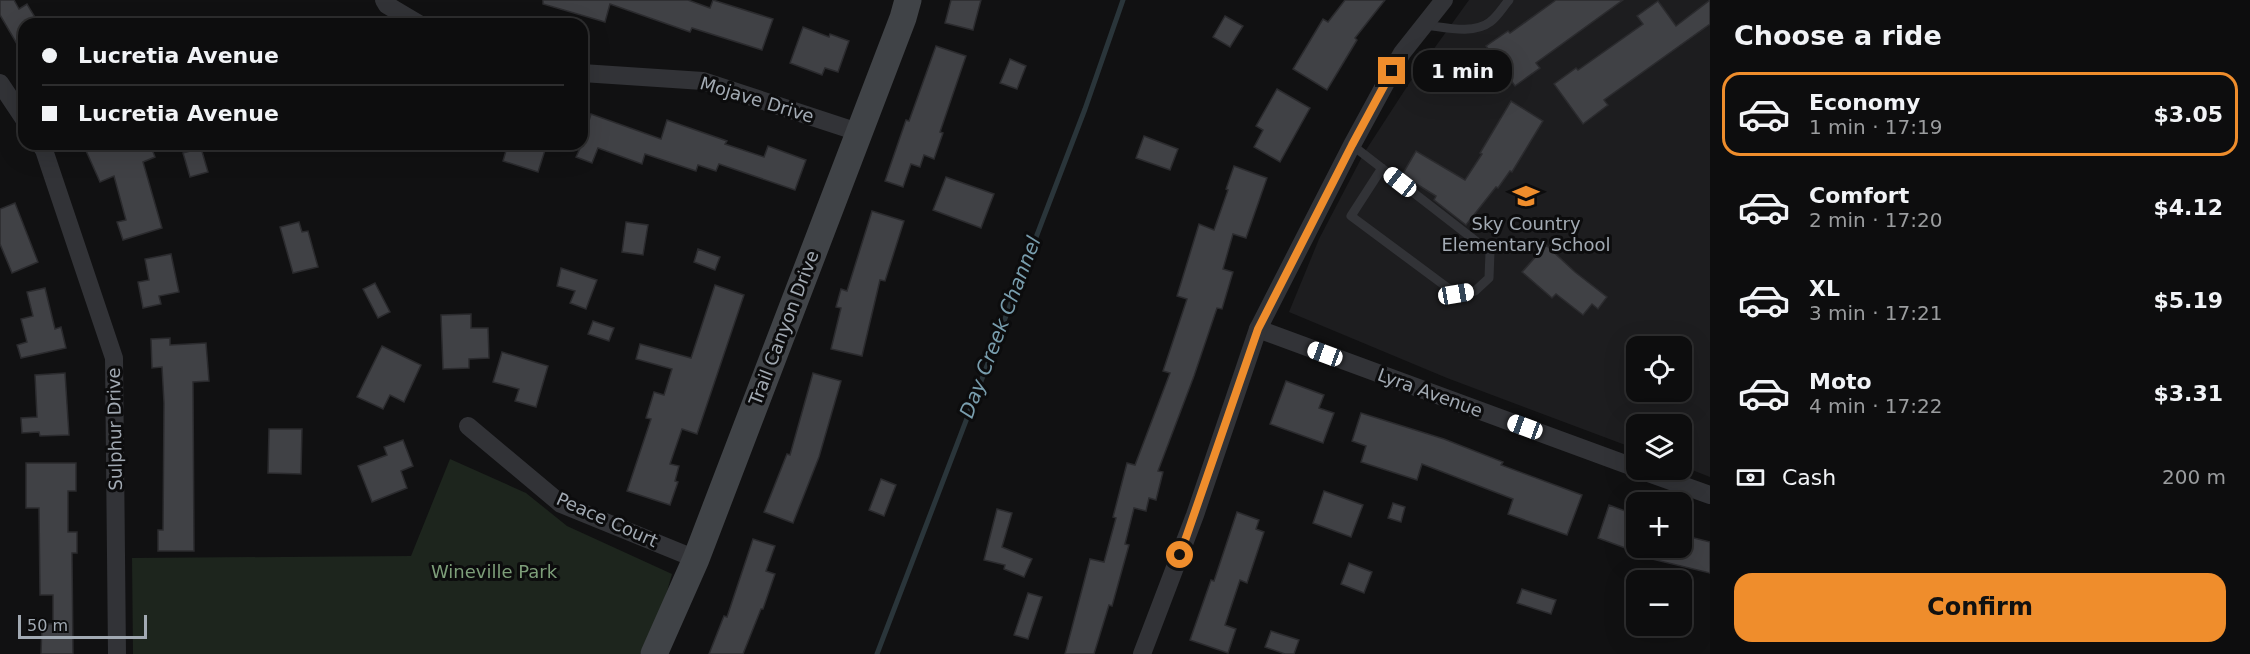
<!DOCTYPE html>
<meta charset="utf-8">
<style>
:root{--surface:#0d0d0e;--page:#1b1b1c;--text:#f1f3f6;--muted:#9a9c9e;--line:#2d2d2e;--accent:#ef8d2c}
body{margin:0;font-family:"DejaVu Sans",sans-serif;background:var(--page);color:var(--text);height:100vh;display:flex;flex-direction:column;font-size:22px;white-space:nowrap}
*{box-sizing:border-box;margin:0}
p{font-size:20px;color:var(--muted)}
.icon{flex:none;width:33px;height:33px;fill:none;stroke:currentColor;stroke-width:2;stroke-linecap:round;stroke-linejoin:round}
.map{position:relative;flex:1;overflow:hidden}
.panel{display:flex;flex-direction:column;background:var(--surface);width:540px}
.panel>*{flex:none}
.hud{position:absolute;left:18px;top:18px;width:570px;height:132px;border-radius:18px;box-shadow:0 6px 24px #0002,0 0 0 2px var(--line);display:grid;align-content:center;height:132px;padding:0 24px;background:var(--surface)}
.controls{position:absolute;left:1626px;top:336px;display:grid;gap:12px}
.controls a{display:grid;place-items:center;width:66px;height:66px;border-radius:12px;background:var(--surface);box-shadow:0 6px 24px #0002,0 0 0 2px var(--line);font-size:30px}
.scale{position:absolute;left:18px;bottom:15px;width:129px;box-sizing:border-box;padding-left:6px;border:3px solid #a2aab3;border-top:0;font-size:16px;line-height:21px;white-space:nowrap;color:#a2aab3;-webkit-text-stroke:4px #0c0c0d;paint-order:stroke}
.end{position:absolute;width:27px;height:27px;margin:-14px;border:8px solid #ef8d2c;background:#111;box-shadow:0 0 0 3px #111}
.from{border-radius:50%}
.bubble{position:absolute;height:42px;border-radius:18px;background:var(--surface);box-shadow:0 6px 24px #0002,0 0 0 2px var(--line);font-size:20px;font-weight:600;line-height:42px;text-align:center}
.car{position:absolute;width:18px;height:36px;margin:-18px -9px;border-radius:8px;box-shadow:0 0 4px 2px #0007;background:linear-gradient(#fff 24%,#345 0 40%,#fff 0 76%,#345 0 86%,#fff 0)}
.hud b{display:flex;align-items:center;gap:21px;height:57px;font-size:22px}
.hud b+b{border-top:2px solid var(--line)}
.hud i{width:15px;height:15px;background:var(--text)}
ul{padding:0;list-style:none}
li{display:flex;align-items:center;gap:18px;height:84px;margin:0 12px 9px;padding:0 12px;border:3px solid transparent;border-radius:18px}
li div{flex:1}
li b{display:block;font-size:22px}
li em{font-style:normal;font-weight:600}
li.current{border-color:var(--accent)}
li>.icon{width:54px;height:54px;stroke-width:1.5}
h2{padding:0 24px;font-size:27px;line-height:72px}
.pay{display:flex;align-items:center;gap:15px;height:66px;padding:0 24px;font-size:22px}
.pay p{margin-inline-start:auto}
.action{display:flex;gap:12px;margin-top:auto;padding:12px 24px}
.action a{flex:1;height:69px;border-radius:18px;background:var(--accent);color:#111;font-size:24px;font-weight:600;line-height:69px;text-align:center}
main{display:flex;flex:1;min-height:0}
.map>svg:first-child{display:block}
.built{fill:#1d1d1f;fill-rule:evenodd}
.green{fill:#1d251d}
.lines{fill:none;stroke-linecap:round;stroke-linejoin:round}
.stream{stroke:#2a353a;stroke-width:5}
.building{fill:#404145;stroke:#2b2b2e;stroke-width:1.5}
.lane{stroke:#323337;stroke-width:9}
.street{stroke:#323337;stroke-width:18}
.secondary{stroke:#404347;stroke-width:27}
.route{stroke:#ef8d2c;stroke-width:8}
.labels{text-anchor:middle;stroke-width:6;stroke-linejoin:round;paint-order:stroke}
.street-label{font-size:18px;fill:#a2aab3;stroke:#0c0c0d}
.poi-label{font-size:18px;fill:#a2aab3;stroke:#0c0c0d}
.park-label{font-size:18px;fill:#7d9e79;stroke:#0c0c0d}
.water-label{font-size:20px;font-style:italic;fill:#799eae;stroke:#0c0c0d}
</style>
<main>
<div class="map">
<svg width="1710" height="654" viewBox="0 0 1710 654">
<rect width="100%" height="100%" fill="#111112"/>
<!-- built -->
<path class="built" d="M 1469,0 L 1710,0 L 1710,477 L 1682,466 L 1682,424 L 1636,424 L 1636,449 L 1447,378 L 1289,312 L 1319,239 L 1364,153 L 1410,82 ZM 1636,346 L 1682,346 L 1682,392 L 1636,392 Z"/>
<!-- green -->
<polygon class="green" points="450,459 526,493 567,526 672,574 659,619 640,654 133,654 132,558 411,556"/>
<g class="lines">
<!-- stream -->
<polyline class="stream" points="877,654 1085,109 1123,0"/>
</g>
<!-- building -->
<g class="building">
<polygon points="0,0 14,0 19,9 27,4 39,24 24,24 24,56 0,15"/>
<polygon points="543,0 688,0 710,8 713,0 773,19 762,50 692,28 690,32 610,4 605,22 543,4"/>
<polygon points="951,0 981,0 973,30 945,23"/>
<polygon points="1345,0 1385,0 1355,38 1357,40 1327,90 1293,69 1323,19 1328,22"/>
<polygon points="1556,0 1623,0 1536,63 1540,68 1515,86 1486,46 1508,31 1510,33"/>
<polygon points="1710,0 1710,24 1604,100 1608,105 1583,124 1554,84 1576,68 1578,70 1643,24 1637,16 1658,1 1676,26"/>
<polygon points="1225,16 1243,26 1230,47 1213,37"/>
<polygon points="803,27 829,37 830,34 849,41 838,72 825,68 822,75 790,63"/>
<polygon points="936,46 966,56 940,132 943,133 934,159 924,155 920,167 911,164 903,187 885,181 906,120 909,121"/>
<polygon points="1010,59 1026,66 1017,89 1000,83"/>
<polygon points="1277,89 1310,108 1280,162 1254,147 1263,130 1256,126"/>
<polygon points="1511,101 1543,121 1512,172 1510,171 1498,188 1496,187 1466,225 1434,200 1436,196 1402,175 1416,151 1465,180 1482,154 1480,153"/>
<polygon points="591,114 661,139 667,120 727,141 725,144 764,157 768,146 806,160 795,190 719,164 716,171 698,165 696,171 645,154 642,164 598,148 592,163 576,157 582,144"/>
<polygon points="1144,136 1178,149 1170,170 1136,158"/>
<polygon points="83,144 150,144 155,157 143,162 162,228 123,240 117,222 126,220 114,176 100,182"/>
<polygon points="508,144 547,144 538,172 503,161"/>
<polygon points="201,148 208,172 190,177 183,153"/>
<polygon points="1234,166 1267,178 1246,238 1233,234 1223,269 1233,272 1222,309 1217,308 1194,376 1158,471 1163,472 1156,500 1149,498 1146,511 1134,508 1125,544 1129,545 1112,606 1109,605 1094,654 1065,654 1090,559 1104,562 1116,518 1113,517 1127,463 1135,465 1170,373 1163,371 1187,299 1177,296 1199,224 1214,230 1228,190 1226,189"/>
<polygon points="946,177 994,194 981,228 933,210"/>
<polygon points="15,203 38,262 12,273 0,244 0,209"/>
<polygon points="872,211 904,221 885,281 880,280 862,356 831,349 841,308 836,307 841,289 847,291"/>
<polygon points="299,222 302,232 308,231 318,267 293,273 280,227"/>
<polygon points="626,222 648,225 643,255 622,252"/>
<polygon points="1546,245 1575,272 1607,297 1598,309 1592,304 1583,315 1556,294 1552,298 1522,272"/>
<polygon points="698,249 720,257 715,270 694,262"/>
<polygon points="171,254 179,292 159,296 161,304 143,308 138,282 149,280 145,259"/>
<polygon points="561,268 597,280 586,309 570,303 575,291 557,286"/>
<polygon points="375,283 390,312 378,318 363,289"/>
<polygon points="715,285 744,295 697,434 682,429 670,464 679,466 675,481 678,482 670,505 627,491 651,419 646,418 654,392 664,395 672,369 636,359 640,344 691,358"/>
<polygon points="45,288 55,329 61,327 66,348 21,358 17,345 27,342 21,319 33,316 27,292"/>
<polygon points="471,314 471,328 488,328 489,358 469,359 469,368 443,369 441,315"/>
<polygon points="593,321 614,328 609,341 588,334"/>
<polygon points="170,338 170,345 206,343 209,381 193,382 194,551 158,551 158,530 163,530 164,403 162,367 152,368 151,339"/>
<polygon points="382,346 421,365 404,402 390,395 383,409 357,397"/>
<polygon points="502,352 548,366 536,407 515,401 519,389 493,382"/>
<polygon points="65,373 69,435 40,436 39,432 22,433 21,418 37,417 35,375"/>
<polygon points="813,373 841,381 819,457 793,523 764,512 787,454 790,455"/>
<polygon points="1286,381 1324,395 1319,408 1334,413 1323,443 1270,424"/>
<polygon points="1361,413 1444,439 1503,462 1501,465 1582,495 1567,535 1508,514 1513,499 1422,464 1417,480 1361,462 1366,446 1352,441"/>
<polygon points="269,429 302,429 301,474 268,473"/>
<polygon points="403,440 413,466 401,471 407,488 372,502 358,466 387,455 384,447"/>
<polygon points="26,463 76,463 76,491 68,491 68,532 77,532 77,553 72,553 73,654 41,654 42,624 53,624 53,595 40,595 39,508 26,508"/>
<polygon points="881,479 896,485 884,516 869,510"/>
<polygon points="1324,491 1363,505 1351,537 1313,523"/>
<polygon points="1393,503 1405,507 1401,522 1388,518"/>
<polygon points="1609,505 1636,515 1636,548 1682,548 1682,535 1710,542 1710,573 1627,553 1628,549 1598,538"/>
<polygon points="997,509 1012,513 1002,547 1032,559 1024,577 1004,569 1005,565 984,560"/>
<polygon points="1237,512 1259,520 1256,529 1264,532 1247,583 1240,580 1225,625 1236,629 1228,653 1190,640 1211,580 1214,581"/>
<polygon points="753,539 775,546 766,571 775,574 763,609 761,609 743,654 709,654 724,616 727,617"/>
<polygon points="1349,563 1372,572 1364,593 1341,584"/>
<polygon points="1522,589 1556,600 1551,614 1517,603"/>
<polygon points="1028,593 1042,597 1028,639 1014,635"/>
<polygon points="1271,631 1299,640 1294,654 1285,654 1265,647"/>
</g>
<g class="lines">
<!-- lane -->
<g class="lane">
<path d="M 1424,25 C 1444,27 1473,35 1490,22 C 1497,17 1503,7 1509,0"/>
<polyline points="1352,145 1490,252 1489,278 1475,291 1456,294 1351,216 1382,168"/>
</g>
<!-- street -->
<g class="street">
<polyline points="384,0 387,5 419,24"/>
<polyline points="582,73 703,81 858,132"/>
<polyline points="0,83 24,119"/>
<polyline points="40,144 44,150 114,358 117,654"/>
<polyline points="1258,329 1636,468"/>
<polyline points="468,426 561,504 696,559"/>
<polyline points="1640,470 1710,495"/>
<polyline points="1142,654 1195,515 1258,329 1352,145 1402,53 1444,0"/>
</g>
<!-- secondary -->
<polyline class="secondary" points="654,654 696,559 903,18 908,0"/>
</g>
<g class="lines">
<!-- route -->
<polyline class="route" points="1180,555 1258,329 1352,145 1392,71"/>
</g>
<!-- icons -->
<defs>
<g id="school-bare" transform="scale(2.07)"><path d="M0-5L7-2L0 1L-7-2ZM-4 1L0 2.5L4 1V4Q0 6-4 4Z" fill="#ef8d2c" stroke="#0c0c0d" stroke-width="2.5" paint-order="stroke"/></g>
</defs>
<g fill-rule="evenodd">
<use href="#school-bare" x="1526" y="196"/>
</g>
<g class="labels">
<!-- street labels -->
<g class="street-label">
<text transform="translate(757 100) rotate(17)" y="6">Mojave Drive</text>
<text transform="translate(784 328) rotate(-69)" y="6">Trail Canyon Drive</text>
<text transform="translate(1430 393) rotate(20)" y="6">Lyra Avenue</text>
<text transform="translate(115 429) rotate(-91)" y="6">Sulphur Drive</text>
<text transform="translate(607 520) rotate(24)" y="6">Peace Court</text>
</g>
<!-- poi labels -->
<g class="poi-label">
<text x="1526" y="230">Sky Country<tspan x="1526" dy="21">Elementary School</tspan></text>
</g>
<!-- park labels -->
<g class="park-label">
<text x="494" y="578">Wineville Park</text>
</g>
<!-- water labels -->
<g class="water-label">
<text transform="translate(1000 327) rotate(-69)" y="7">Day Creek Channel</text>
</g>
</g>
</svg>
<div class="controls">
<a><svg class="icon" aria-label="locate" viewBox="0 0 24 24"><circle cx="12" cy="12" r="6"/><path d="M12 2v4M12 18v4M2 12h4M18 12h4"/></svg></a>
<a><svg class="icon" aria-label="layers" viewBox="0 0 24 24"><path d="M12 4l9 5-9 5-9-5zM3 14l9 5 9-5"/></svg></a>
<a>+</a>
<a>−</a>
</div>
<div class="scale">50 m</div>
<i class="end from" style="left:1180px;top:555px"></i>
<i class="end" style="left:1392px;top:71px"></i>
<div class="bubble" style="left:1413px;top:50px;width:99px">1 min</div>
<i class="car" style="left:1400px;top:182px;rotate:308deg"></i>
<i class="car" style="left:1456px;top:294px;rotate:80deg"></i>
<i class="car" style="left:1325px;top:354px;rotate:290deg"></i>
<i class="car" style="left:1525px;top:427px;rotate:290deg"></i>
<div class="hud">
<b><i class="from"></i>Lucretia Avenue</b>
<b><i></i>Lucretia Avenue</b>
</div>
</div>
<section class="panel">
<h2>Choose a ride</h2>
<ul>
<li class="current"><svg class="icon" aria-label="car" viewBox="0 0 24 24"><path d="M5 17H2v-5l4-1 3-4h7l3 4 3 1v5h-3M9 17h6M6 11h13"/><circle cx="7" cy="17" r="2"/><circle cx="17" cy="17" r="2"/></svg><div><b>Economy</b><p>1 min · 17:19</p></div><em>$3.05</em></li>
<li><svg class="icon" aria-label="car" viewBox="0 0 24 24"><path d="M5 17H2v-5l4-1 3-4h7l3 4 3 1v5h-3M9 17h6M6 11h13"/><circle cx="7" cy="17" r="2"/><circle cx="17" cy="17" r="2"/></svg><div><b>Comfort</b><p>2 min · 17:20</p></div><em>$4.12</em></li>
<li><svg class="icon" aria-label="car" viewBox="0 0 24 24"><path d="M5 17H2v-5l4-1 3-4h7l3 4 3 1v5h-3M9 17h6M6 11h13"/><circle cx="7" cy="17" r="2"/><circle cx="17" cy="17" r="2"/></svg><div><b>XL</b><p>3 min · 17:21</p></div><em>$5.19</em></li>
<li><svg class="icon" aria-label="car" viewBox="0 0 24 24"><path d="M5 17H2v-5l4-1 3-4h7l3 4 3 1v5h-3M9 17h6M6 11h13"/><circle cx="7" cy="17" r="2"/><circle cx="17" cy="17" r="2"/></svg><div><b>Moto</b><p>4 min · 17:22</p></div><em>$3.31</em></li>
</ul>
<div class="pay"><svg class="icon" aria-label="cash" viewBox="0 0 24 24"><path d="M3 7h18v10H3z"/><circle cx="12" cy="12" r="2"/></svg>Cash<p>200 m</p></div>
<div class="action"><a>Confirm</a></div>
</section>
</main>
